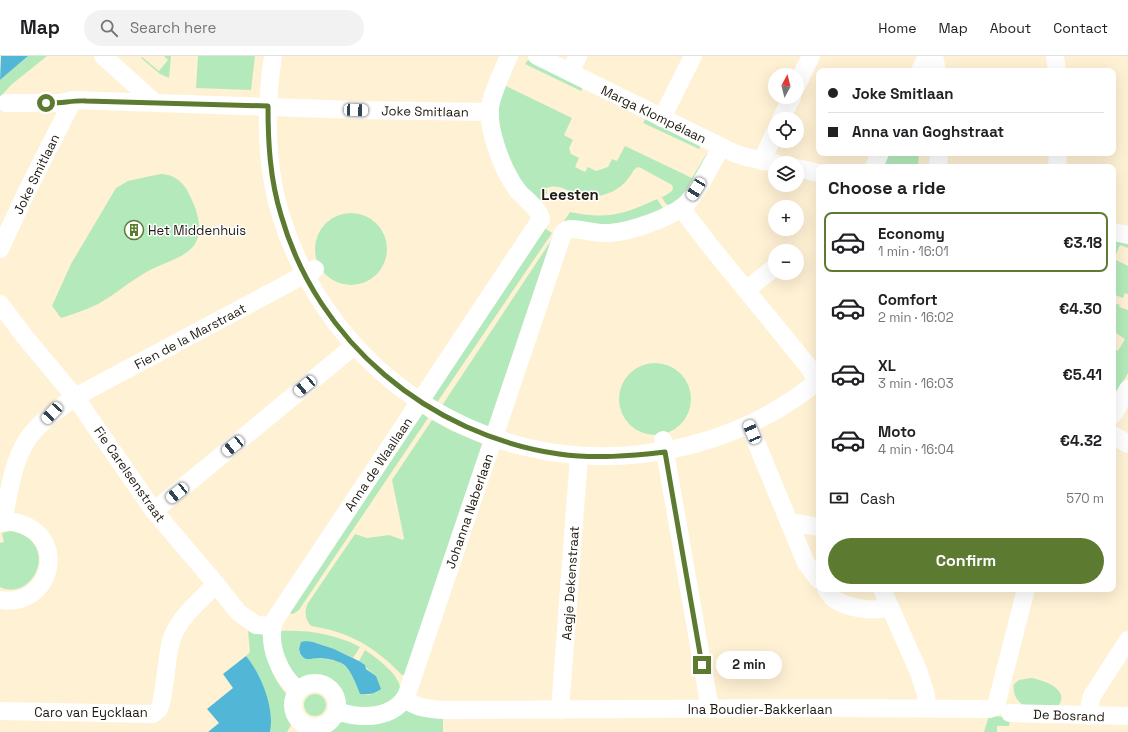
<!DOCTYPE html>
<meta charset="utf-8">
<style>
:root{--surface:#fff;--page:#f2f2f2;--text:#202124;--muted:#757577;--line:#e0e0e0;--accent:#5c7b31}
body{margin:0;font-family:"Space Grotesk",sans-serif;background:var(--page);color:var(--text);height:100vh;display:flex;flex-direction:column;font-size:15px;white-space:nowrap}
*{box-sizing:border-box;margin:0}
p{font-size:13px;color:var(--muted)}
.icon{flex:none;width:22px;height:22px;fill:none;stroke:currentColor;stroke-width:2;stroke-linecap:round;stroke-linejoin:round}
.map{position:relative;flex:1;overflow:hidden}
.panel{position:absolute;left:816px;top:108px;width:300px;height:428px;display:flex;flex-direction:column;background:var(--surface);border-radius:8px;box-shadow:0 4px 16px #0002}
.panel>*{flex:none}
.guide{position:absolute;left:816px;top:12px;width:300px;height:88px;border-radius:8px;box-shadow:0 4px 16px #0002;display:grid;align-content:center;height:88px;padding:0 12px;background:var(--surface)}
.needle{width:26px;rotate:7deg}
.controls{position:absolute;left:768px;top:12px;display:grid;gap:8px}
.controls a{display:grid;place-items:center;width:36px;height:36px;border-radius:50%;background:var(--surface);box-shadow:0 4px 16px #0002;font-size:20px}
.end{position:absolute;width:18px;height:18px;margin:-9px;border:5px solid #5c7b31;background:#fff;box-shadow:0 0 0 2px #fff}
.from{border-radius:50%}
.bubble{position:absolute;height:28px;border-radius:14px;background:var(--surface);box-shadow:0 4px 16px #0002;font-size:13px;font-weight:700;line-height:28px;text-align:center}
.car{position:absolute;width:12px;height:24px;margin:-12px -6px;border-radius:5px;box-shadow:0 0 3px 1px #0007;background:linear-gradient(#fff 24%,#345 0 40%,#fff 0 76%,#345 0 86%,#fff 0)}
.guide b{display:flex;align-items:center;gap:14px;height:38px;font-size:15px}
.guide b+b{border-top:1px solid var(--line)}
.guide i{width:10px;height:10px;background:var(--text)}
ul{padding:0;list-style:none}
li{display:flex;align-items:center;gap:12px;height:60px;margin:0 8px 6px;padding:0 4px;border:2px solid transparent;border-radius:8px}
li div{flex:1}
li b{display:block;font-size:15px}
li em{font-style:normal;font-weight:700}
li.active{border-color:var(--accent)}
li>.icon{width:36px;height:36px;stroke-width:1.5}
h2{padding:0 12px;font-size:18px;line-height:48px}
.pay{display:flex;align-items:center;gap:10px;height:44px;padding:0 12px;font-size:15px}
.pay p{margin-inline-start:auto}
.primary-button{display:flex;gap:8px;margin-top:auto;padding:8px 12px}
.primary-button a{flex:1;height:46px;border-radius:24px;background:var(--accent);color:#fff;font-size:16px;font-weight:700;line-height:46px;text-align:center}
header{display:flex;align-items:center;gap:24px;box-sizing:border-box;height:56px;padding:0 20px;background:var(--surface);border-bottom:1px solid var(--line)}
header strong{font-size:19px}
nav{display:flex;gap:22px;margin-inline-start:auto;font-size:14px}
.search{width:280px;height:36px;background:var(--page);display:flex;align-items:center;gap:10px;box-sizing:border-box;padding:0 14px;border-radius:22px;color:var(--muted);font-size:15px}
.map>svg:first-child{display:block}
.green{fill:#b4eabb}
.water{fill:#52b7d6}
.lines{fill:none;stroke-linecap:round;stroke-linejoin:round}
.minor{stroke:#fff;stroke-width:18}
.route{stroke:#5c7b31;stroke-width:5}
.labels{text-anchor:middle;stroke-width:3;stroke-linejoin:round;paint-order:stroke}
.street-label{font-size:13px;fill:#1f1a10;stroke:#fff}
.poi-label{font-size:13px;fill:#1f1a10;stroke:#fff;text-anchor:start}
.quarter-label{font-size:15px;font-weight:bold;fill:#1f1a10;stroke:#fff}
</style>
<header>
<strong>Map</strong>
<div class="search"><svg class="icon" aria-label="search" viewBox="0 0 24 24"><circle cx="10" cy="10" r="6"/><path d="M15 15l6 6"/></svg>Search here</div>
<nav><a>Home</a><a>Map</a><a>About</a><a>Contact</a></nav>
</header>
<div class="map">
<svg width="1128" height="676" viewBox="0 0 1128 676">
<rect width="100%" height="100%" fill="#fff1d4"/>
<!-- green -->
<g class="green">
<polygon points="28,0 47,0 11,29 0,41 0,24"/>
<polygon points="164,0 171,0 169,22 160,18 141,2 142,1 159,15 168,4"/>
<polygon points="198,0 255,0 251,34 196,32"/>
<path d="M 515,3 L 517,4 L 506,30 L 572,62 L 564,79 L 573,84 L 569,92 L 571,98 L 579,102 L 575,111 L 585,116 L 588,111 L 596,115 L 608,111 L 612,103 L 617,105 L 625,90 L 692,122 L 707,97 L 711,99 L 690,138 L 672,150 L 666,148 L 661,140 L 663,141 L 672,135 L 673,132 L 672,129 L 641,112 C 638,111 637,111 635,113 C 633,114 632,118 630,120 C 624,129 616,135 606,138 C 598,141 587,141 578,138 C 567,135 558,127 546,132 L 547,137 L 539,146 L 513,122 L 493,49 Z"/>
<polygon points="528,4 583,31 581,35 525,8"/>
<polygon points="646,62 701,89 699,93 643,67"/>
<polygon points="886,97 919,97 918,111 880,111"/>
<path d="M 160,118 C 176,118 185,128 191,142 C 197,155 203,172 196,186 C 189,201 163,207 150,214 C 131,224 116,238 98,248 C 86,254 73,258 61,262 L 52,250 L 71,208 L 116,132 L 128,125 Z"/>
<path d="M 657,143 L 663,152 L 633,169 L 570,168 L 491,374 L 441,351 L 570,156 C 607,164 625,158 657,143 Z"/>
<circle cx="351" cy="193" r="36"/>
<polygon points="543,171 552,177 436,348 431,344"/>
<polygon points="1113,183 1128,186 1128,192 1120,189 1114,203 1128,210 1128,238 1125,237 1123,242 1113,238"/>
<polygon points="1113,247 1120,249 1119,251 1128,254 1128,317 1113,343 1113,293 1114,292 1118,295 1125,283 1116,277 1114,280 1113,279"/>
<circle cx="655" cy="343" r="36"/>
<polygon points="420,356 428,362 299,554 293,558 288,557"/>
<path d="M 432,364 L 450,374 L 485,389 L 405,619 L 402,619 C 375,591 350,576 311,570 C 305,564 304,555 308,547 L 355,478 L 367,482 L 389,479 L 403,484 L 404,482 L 392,424 Z"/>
<path d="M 11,475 C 62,485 34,547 0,531 L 0,487 L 4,486 L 2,477 Z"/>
<path d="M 248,575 L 264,579 C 267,605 270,618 287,639 C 284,650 285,660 291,669 L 287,676 L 270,676 C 275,652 261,619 246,600 L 250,596 Z"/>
<path d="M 281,575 C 309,574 335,578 360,591 L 353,602 C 340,595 320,587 306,585 L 299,593 L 301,600 C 310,604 310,602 319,602 C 326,603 337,604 343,608 C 350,612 357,630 360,638 L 368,639 L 378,636 L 376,620 C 369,615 365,610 359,605 L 365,594 C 375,601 398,617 400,631 C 401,634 400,637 399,640 L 371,654 L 346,649 C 343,645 343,641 341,637 C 337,627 327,620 315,620 C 308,620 303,623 296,622 L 281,597 Z"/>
<path d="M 1031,622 C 1044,624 1071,634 1058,650 C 1050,650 1032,652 1025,650 C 1017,647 1012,636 1014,628 L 1019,624 Z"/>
<circle cx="315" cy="649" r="11"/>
<polygon points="402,654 443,659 443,676 330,676 339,667 344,665"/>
<polygon points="989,660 1010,661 1009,670 997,670 997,676 984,676"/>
</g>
<!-- water -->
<g class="water">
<polygon points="1,0 28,0 0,24"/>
<path d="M 306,585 L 313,586 L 334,593 L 359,605 L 365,609 L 366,613 L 376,620 L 381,633 C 375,638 368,639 360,638 C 357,630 350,612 343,608 C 336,604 325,602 318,602 C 313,602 307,605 303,601 C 300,599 300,596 299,593 L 301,586 Z"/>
<path d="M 246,600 C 261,618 275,652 270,676 L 208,676 L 219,667 L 207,653 L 233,632 L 223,618 Z"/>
</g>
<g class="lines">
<!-- minor -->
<g class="minor">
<polyline points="103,0 154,46"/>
<path d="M 273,0 C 265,53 265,108 281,160 C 329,315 479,417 642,398 C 706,391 769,366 819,324"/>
<polyline points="537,0 734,97 746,101 775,107"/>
<polyline points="934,0 937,15"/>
<polyline points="1055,0 1057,15"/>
<polyline points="920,15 927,0"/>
<polyline points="570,16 578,0"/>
<polyline points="797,29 811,0"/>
<polyline points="6,47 59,47 73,44 356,54 490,56"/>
<polyline points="662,62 693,0"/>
<polyline points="781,63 792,41"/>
<polyline points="762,105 775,76"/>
<polyline points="874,111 880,97"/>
<polyline points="938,111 939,97"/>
<polyline points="1057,111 1058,97"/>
<polyline points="797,112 819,117"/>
<polyline points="681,152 711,191 808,310 819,328"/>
<polyline points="1113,176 1128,179"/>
<polyline points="0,193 27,135 73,44"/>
<polyline points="746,234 775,211"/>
<polyline points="0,248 25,281 75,341 154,455 216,528 238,556 256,569 273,570"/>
<polyline points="1113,359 1128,333"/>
<polyline points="749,369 789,466 819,471"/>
<polyline points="1113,379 1128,388"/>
<polyline points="663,384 710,653"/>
<polyline points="154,455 354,290"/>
<path d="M 3,466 C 9,438 12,405 29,381 C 41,365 59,352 75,341 L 315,213"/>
<polyline points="789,466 806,507 819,524"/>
<path d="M 0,467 C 8,464 17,466 24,469 C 68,487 49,552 0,544"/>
<path d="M 826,533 C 829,536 831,541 834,543 C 850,553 873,556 890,551"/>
<polyline points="882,533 918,614 926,639 927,652"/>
<circle cx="315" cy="649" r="22"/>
<path d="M 298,634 C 279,618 267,589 274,565 L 541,163 C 540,154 524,142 518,135 C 503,115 485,71 491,46 C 495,30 503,15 509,0"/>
<path d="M 405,643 C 417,652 428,653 443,654 L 826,652 L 990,653 L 995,651 L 997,646 L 1026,533"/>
<polyline points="560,654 579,400"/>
<path d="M 0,655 L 153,658 C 154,657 156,656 158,654 C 165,646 166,598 172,582 C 180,560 200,545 216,528"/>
<path d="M 337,655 C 360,663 394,664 407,638 L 563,177 L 566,174 L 570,173 C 583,173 596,178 609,177 C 630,176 674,161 688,146 C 700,132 712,107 721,91"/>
<polyline points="1010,657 1128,660"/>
<polyline points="1089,660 1090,647 1092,640 1128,584"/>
</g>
</g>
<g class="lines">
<!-- route -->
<path class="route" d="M 46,47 C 60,48 73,44 86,45 L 268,50 C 268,87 270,123 281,159 C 317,286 429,379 559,398 C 595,403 630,400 665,396 L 702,609"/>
</g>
<!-- icons -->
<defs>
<g id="building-ring" transform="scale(1)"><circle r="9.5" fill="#fff" stroke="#5c7b31" stroke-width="1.5"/><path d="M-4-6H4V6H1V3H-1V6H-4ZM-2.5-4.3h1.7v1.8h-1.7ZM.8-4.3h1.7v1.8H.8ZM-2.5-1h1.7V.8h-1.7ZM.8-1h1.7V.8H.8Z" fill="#5c7b31"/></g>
</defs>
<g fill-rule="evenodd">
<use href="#building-ring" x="134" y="174"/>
</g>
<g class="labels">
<!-- street labels -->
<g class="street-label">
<text transform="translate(425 55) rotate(1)" y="5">Joke Smitlaan</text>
<text transform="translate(654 58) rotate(26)" y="5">Marga Klompélaan</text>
<text transform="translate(36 118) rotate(-64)" y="5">Joke Smitlaan</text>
<text transform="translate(190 280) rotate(-28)" y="5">Fien de la Marstraat</text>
<text transform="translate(378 408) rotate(-56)" y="5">Anna de Waallaan</text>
<text transform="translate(130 418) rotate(55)" y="5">Fie Carelsenstraat</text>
<text transform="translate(469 455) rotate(-71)" y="5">Johanna Naberlaan</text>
<text transform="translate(570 527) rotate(-86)" y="5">Aagje Dekenstraat</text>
<text x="760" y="658">Ina Boudier-Bakkerlaan</text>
<text x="91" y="661">Caro van Eycklaan</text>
<text transform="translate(1069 659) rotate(2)" y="5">De Bosrand</text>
</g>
<!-- poi labels -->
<g class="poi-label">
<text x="148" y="179">Het Middenhuis</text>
</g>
<!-- quarter labels -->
<g class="quarter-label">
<text x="570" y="144">Leesten</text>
</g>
</g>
</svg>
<div class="controls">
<a><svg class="needle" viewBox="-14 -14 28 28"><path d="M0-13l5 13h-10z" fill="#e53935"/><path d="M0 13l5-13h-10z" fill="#757577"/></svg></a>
<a><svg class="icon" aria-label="locate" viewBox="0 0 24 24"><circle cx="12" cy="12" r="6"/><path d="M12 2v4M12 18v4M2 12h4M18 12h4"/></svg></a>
<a><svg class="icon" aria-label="layers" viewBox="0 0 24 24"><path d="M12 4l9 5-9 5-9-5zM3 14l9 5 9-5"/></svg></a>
<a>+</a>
<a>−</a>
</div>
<i class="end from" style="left:46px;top:47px"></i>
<i class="end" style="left:702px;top:609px"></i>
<div class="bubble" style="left:716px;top:595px;width:66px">2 min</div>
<i class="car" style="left:356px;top:54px;rotate:92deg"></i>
<i class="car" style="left:696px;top:133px;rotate:212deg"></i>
<i class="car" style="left:305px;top:330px;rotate:230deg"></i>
<i class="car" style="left:52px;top:357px;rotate:223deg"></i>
<i class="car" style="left:752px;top:376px;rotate:337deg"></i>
<i class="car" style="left:233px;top:390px;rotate:231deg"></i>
<i class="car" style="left:177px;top:437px;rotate:231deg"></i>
<div class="guide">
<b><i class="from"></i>Joke Smitlaan</b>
<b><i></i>Anna van Goghstraat</b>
</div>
<section class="panel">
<h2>Choose a ride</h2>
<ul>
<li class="active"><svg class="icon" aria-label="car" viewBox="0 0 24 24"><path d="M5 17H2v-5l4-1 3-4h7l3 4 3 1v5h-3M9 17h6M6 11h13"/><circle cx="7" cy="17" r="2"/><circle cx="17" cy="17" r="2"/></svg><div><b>Economy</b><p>1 min · 16:01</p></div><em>€3.18</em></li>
<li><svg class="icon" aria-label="car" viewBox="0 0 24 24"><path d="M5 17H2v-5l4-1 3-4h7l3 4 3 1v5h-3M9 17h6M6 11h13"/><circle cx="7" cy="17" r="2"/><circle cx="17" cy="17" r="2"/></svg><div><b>Comfort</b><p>2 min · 16:02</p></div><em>€4.30</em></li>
<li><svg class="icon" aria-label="car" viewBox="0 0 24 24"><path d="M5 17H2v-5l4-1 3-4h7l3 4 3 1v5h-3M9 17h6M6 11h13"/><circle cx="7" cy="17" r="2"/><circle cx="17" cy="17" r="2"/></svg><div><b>XL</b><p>3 min · 16:03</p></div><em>€5.41</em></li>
<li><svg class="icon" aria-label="car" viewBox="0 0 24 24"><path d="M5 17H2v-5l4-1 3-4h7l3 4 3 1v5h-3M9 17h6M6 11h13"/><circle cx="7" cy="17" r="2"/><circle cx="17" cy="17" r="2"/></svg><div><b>Moto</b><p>4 min · 16:04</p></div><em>€4.32</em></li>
</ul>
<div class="pay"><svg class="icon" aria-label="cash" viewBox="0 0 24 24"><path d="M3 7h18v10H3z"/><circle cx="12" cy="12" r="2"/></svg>Cash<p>570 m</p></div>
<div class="primary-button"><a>Confirm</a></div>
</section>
</div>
